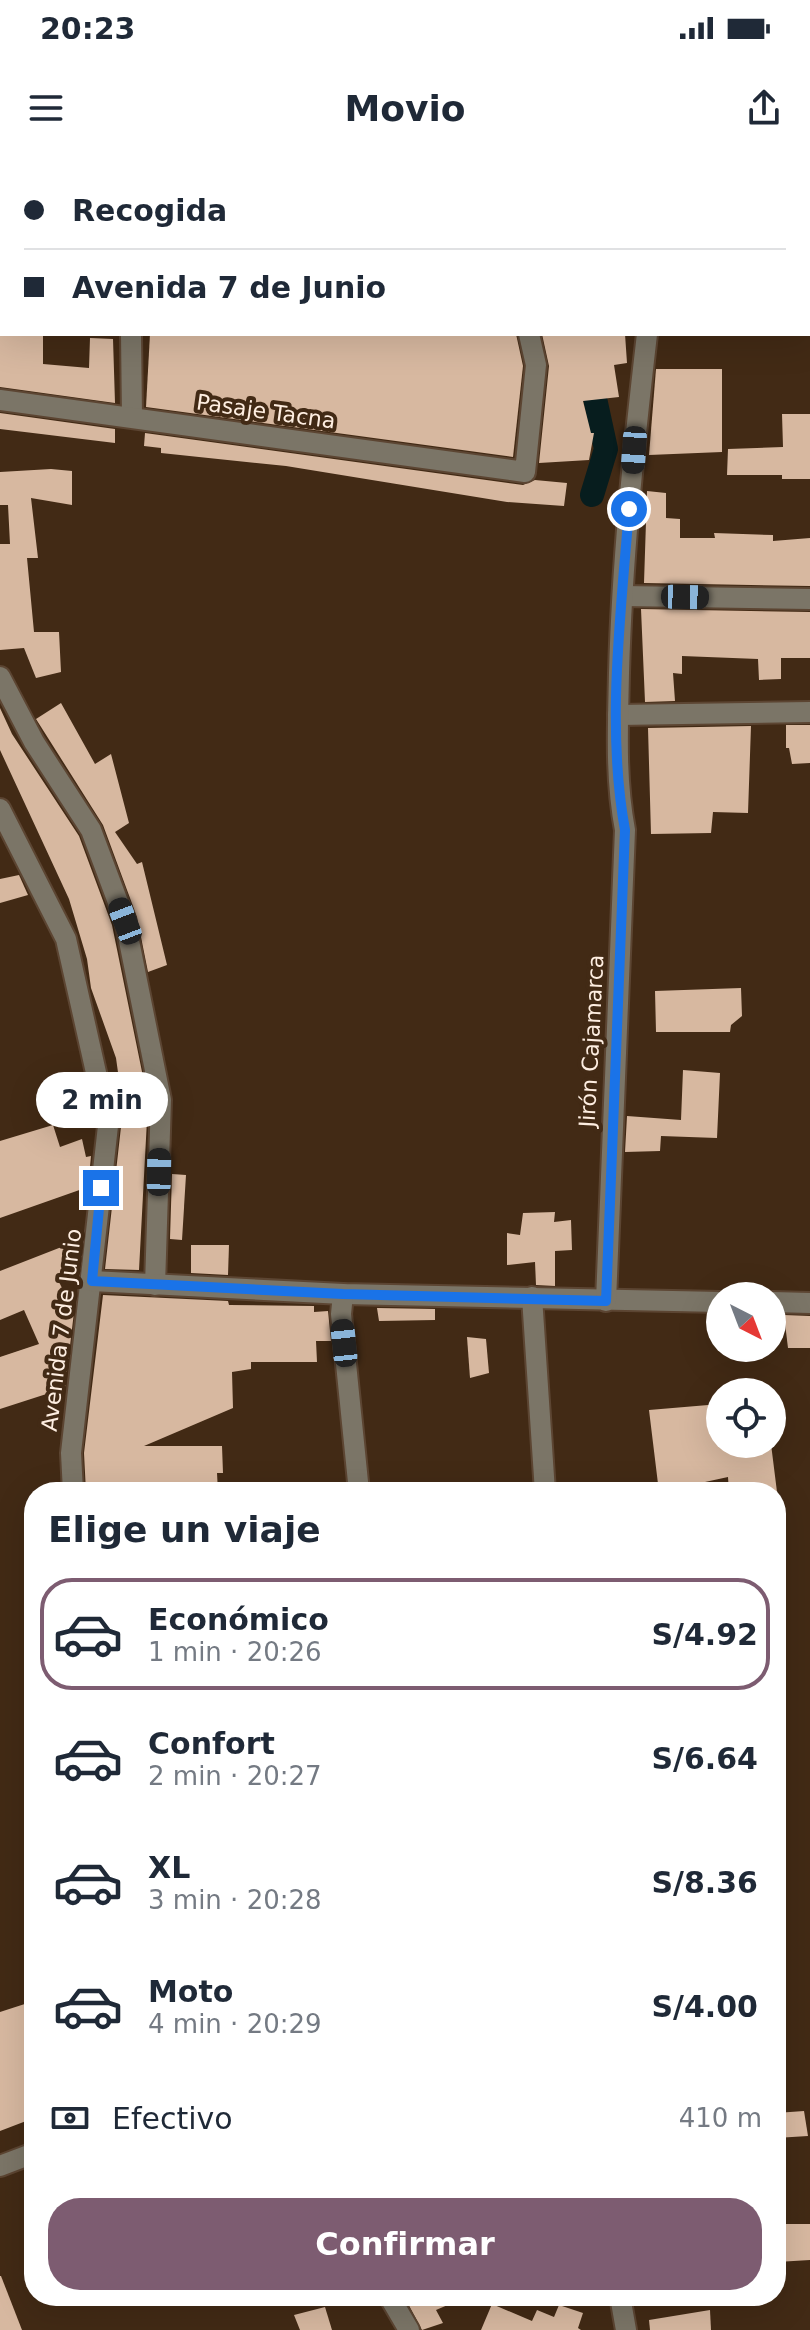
<!DOCTYPE html>
<html lang="es">
<meta charset="utf-8">
<style>
:root{--surface:#fff;--page:#f2f2f3;--text:#1f2937;--muted:#747a83;--line:#e0e1e3;--accent:#7d5c71}
body{margin:0;font-family:"DejaVu Sans",sans-serif;background:var(--page);color:var(--text);height:100vh;display:flex;flex-direction:column;font-size:30px;white-space:nowrap}
*{box-sizing:border-box;margin:0}
p{font-size:26px;color:var(--muted)}
.icon{flex:none;width:44px;height:44px;fill:none;stroke:currentColor;stroke-width:2;stroke-linecap:round;stroke-linejoin:round}
.map{position:relative;flex:1;overflow:hidden}
.drawer{position:absolute;left:24px;top:1322px;width:762px;height:824px;display:flex;flex-direction:column;background:var(--surface);border-radius:32px;box-shadow:0 8px 32px #0002}
.drawer>*{flex:none}
.banner{position:absolute;left:0px;top:0px;width:810px;height:176px;box-shadow:0 8px 32px #0002;display:grid;align-content:center;height:176px;padding:0 24px;background:var(--surface)}
.needle{width:52px;rotate:138deg}
.controls{position:absolute;left:706px;top:1122px;display:grid;gap:16px}
.controls a{display:grid;place-items:center;width:80px;height:80px;border-radius:50%;background:var(--surface);box-shadow:0 8px 32px #0002;font-size:40px}
.end{position:absolute;width:36px;height:36px;margin:-18px;border:10px solid #1a73e8;background:#fff;box-shadow:0 0 0 4px #fff}
.from{border-radius:50%}
.bubble{position:absolute;height:56px;border-radius:28px;background:var(--surface);box-shadow:0 8px 32px #0002;font-size:26px;font-weight:600;line-height:56px;text-align:center}
.car{position:absolute;width:24px;height:48px;margin:-24px -12px;border-radius:10px;box-shadow:0 0 6px 2px #0007;background:linear-gradient(#222 24%,#8ab4d8 0 40%,#222 0 76%,#8ab4d8 0 86%,#222 0)}
.banner b{display:flex;align-items:center;gap:28px;height:76px;font-size:30px}
.banner b+b{border-top:2px solid var(--line)}
.banner i{width:20px;height:20px;background:var(--text)}
ul{padding:0;list-style:none}
li{display:flex;align-items:center;gap:24px;height:112px;margin:0 16px 12px;padding:0 8px;border:4px solid transparent;border-radius:32px}
li div{flex:1}
li b{display:block;font-size:30px}
li em{font-style:normal;font-weight:600}
li.current{border-color:var(--accent)}
li>.icon{width:72px;height:72px;stroke-width:1.5}
h2{padding:0 24px;font-size:36px;line-height:96px}
.pay{display:flex;align-items:center;gap:20px;height:88px;padding:0 24px;font-size:30px}
.pay p{margin-inline-start:auto}
.cta{display:flex;gap:16px;margin-top:auto;padding:16px 24px}
.cta a{flex:1;height:92px;border-radius:32px;background:var(--accent);color:#fff;font-size:32px;font-weight:600;line-height:92px;text-align:center}
.status{display:flex;justify-content:space-between;align-items:center;height:56px;padding:0 40px;background:var(--surface);direction:ltr}
.status svg{height:22px;fill:currentColor}
header{display:flex;justify-content:space-between;align-items:center;height:104px;padding:0 24px;background:var(--surface);font-size:36px;font-weight:600}
.map>svg:first-child{display:block}
.education{fill:#3f3626}
.garden{fill:#415943}
.lines{fill:none;stroke-linecap:round;stroke-linejoin:round}
.canal{stroke:#071d1e;stroke-width:24}
.building{fill:#d7b8a0}
.minor-casing{stroke:#5c4532;stroke-width:24}
.minor{stroke:#7b7567;stroke-width:20}
.route{stroke:#1a73e8;stroke-width:10}
.labels{text-anchor:middle;stroke-width:8;stroke-linejoin:round;paint-order:stroke}
.street-label{font-size:22px;fill:#feeee1;stroke:#422a15}
</style>
<div class="status"><b>20:23</b><svg viewBox="0 0 49 12"><path d="M0 12V9h3v3zM5 12V6h3v6zM10 12V3h3v9zM15 12V0h3v12zM26 1h20v11H26zM47 4h2v5h-2z"/></svg></div>
<header><svg class="icon" aria-label="menu" viewBox="0 0 24 24"><path d="M4 6h16M4 12h16M4 18h16"/></svg>Movio<svg class="icon" aria-label="share" viewBox="0 0 24 24"><path d="M12 15V3M7 8l5-5 5 5M5 13v7h14v-7"/></svg></header>
<div class="map">
<svg width="810" height="2170" viewBox="0 0 810 2170">
<rect width="100%" height="100%" fill="#422a15"/>
<!-- education -->
<polygon class="education" points="0,0 113,0 113,2 2,2 2,108"/>
<!-- garden -->
<rect class="garden" x="147" y="0" width="289" height="2"/>
<g class="lines">
<!-- canal -->
<g class="canal">
<polyline points="543,0 544,2"/>
<polyline points="581,174 606,289 592,335"/>
</g>
</g>
<!-- building -->
<g class="building">
<polygon points="0,174 43,174 43,204 89,208 90,178 113,179 115,243 0,227"/>
<polygon points="150,174 516,174 523,206 513,297 146,247"/>
<polygon points="542,174 625,174 627,203 614,205 619,237 583,241 591,273 594,273 589,300 539,303 549,206"/>
<polygon points="656,209 722,209 722,292 649,295"/>
<polygon points="0,253 115,269 115,283 0,269"/>
<polygon points="782,254 810,254 810,319 782,319 782,315 727,315 728,289 783,287"/>
<polygon points="145,273 523,325 535,320 567,323 564,346 507,342 286,306 161,293 161,288 144,286"/>
<polygon points="51,309 72,311 72,345 31,338 38,398 27,398 34,472 59,472 61,512 36,518 24,488 0,490 0,384 10,384 8,345 0,345 0,312"/>
<polygon points="647,331 666,333 666,358 680,359 680,378 715,378 714,373 773,375 773,381 810,378 810,426 644,423"/>
<polygon points="641,449 810,452 810,498 781,498 781,519 759,520 758,499 682,496 682,514 673,513 675,541 645,542"/>
<polygon points="61,543 95,604 111,594 129,663 115,672 137,704 142,702 167,805 148,812 137,757 103,665 36,559"/>
<polygon points="0,548 12,574 79,676 112,765 148,941 139,1110 105,1109 121,967 122,941 116,898 91,828 87,799 69,739 0,590"/>
<polygon points="786,565 810,565 810,603 792,604 789,588 786,588"/>
<polygon points="751,566 748,653 713,652 711,673 651,674 648,568"/>
<polygon points="19,715 28,735 0,743 0,719"/>
<polygon points="741,828 742,856 731,865 730,872 656,872 655,831"/>
<polygon points="683,910 720,913 717,978 661,976 660,991 625,992 627,956 681,960"/>
<polygon points="53,965 60,987 82,979 86,997 91,996 88,1027 0,1058 0,981"/>
<polygon points="172,1014 186,1015 182,1080 170,1079"/>
<polygon points="555,1052 554,1062 571,1060 572,1090 555,1091 555,1126 536,1125 535,1102 507,1105 507,1073 520,1075 523,1053"/>
<polygon points="82,1079 78,1114 59,1122 74,1152 65,1228 0,1249 0,1197 39,1184 24,1150 0,1160 0,1111"/>
<polygon points="191,1085 229,1085 228,1115 191,1113"/>
<polygon points="103,1135 228,1141 229,1145 314,1146 314,1152 328,1151 331,1181 316,1181 317,1202 251,1202 251,1209 232,1212 233,1248 144,1286 222,1286 223,1313 217,1313 218,1332 86,1332 84,1293"/>
<polygon points="377,1148 435,1149 435,1160 379,1161"/>
<polygon points="784,1155 810,1156 810,1188 788,1188"/>
<polygon points="467,1177 486,1179 489,1213 470,1218"/>
<polygon points="720,1244 720,1284 771,1284 777,1332 729,1332 728,1317 659,1332 649,1250"/>
<polygon points="34,1841 34,1958 0,1971 0,1852"/>
<polygon points="804,1951 808,1976 776,1978 776,1953"/>
<polygon points="776,2064 810,2064 810,2100 777,2102"/>
<polygon points="0,2116 1,2116 22,2170 0,2170"/>
<polygon points="404,2136 469,2136 436,2150 443,2163 422,2170"/>
<polygon points="492,2144 532,2161 537,2150 554,2157 559,2145 583,2153 578,2168 581,2170 481,2170"/>
<polygon points="325,2147 332,2170 300,2170 294,2155"/>
<polygon points="710,2150 711,2170 650,2170 649,2160"/>
</g>
<g class="lines">
<!-- minor casing -->
<g class="minor-casing">
<g id="minor">
<polyline points="128,0 128,2"/>
<polyline points="454,0 455,2"/>
<polyline points="603,0 604,2"/>
<polyline points="672,2 673,0"/>
<polyline points="0,125 2,125"/>
<polyline points="131,174 132,257"/>
<polyline points="0,240 525,312 536,205 529,174"/>
<polyline points="623,436 810,439"/>
<polyline points="0,517 34,582 91,670 125,761 161,940 155,1125"/>
<polyline points="618,555 810,552"/>
<polyline points="0,649 66,779 108,966 71,1293 73,1332"/>
<polyline points="92,1121 343,1134 720,1142"/>
<polyline points="343,1134 341,1154 359,1332"/>
<polyline points="532,1137 545,1332"/>
<path d="M 606,1141 L 625,670 C 615,617 618,566 619,513 C 622,400 634,286 647,174"/>
<polyline points="772,1142 810,1143"/>
<polyline points="0,2006 34,1993"/>
<polyline points="389,2136 409,2170"/>
<polyline points="620,2136 626,2170"/>
</g>
</g>
<!-- minor -->
<use href="#minor" class="minor"/>
</g>
<g class="lines">
<!-- route -->
<path class="route" d="M 101,1028 L 92,1121 L 343,1134 L 606,1141 L 625,670 C 606,566 621,454 629,349"/>
</g>
<g class="labels">
<!-- street labels -->
<g class="street-label">
<text transform="translate(266 251) rotate(8)" y="8">Pasaje Tacna</text>
<text transform="translate(591 881) rotate(-87)" y="8">Jirón Cajamarca</text>
<text transform="translate(61 1170) rotate(-83)" y="8">Avenida 7 de Junio</text>
</g>
</g>
</svg>
<div class="controls">
<a><svg class="needle" viewBox="-14 -14 28 28"><path d="M0-13l5 13h-10z" fill="#e53935"/><path d="M0 13l5-13h-10z" fill="#747a83"/></svg></a>
<a><svg class="icon" aria-label="locate" viewBox="0 0 24 24"><circle cx="12" cy="12" r="6"/><path d="M12 2v4M12 18v4M2 12h4M18 12h4"/></svg></a>
</div>
<i class="end from" style="left:629px;top:349px"></i>
<i class="end" style="left:101px;top:1028px"></i>
<div class="bubble" style="left:36px;top:912px;width:132px">2 min</div>
<i class="car" style="left:634px;top:290px;rotate:184deg"></i>
<i class="car" style="left:685px;top:437px;rotate:91deg"></i>
<i class="car" style="left:125px;top:761px;rotate:339deg"></i>
<i class="car" style="left:159px;top:1012px;rotate:1deg"></i>
<i class="car" style="left:344px;top:1183px;rotate:354deg"></i>
<div class="banner">
<b><i class="from"></i>Recogida</b>
<b><i></i>Avenida 7 de Junio</b>
</div>
<section class="drawer">
<h2>Elige un viaje</h2>
<ul>
<li class="current"><svg class="icon" aria-label="car" viewBox="0 0 24 24"><path d="M5 17H2v-5l4-1 3-4h7l3 4 3 1v5h-3M9 17h6M6 11h13"/><circle cx="7" cy="17" r="2"/><circle cx="17" cy="17" r="2"/></svg><div><b>Económico</b><p>1 min · 20:26</p></div><em>S/4.92</em></li>
<li><svg class="icon" aria-label="car" viewBox="0 0 24 24"><path d="M5 17H2v-5l4-1 3-4h7l3 4 3 1v5h-3M9 17h6M6 11h13"/><circle cx="7" cy="17" r="2"/><circle cx="17" cy="17" r="2"/></svg><div><b>Confort</b><p>2 min · 20:27</p></div><em>S/6.64</em></li>
<li><svg class="icon" aria-label="car" viewBox="0 0 24 24"><path d="M5 17H2v-5l4-1 3-4h7l3 4 3 1v5h-3M9 17h6M6 11h13"/><circle cx="7" cy="17" r="2"/><circle cx="17" cy="17" r="2"/></svg><div><b>XL</b><p>3 min · 20:28</p></div><em>S/8.36</em></li>
<li><svg class="icon" aria-label="car" viewBox="0 0 24 24"><path d="M5 17H2v-5l4-1 3-4h7l3 4 3 1v5h-3M9 17h6M6 11h13"/><circle cx="7" cy="17" r="2"/><circle cx="17" cy="17" r="2"/></svg><div><b>Moto</b><p>4 min · 20:29</p></div><em>S/4.00</em></li>
</ul>
<div class="pay"><svg class="icon" aria-label="cash" viewBox="0 0 24 24"><path d="M3 7h18v10H3z"/><circle cx="12" cy="12" r="2"/></svg>Efectivo<p>410 m</p></div>
<div class="cta"><a>Confirmar</a></div>
</section>
</div>
